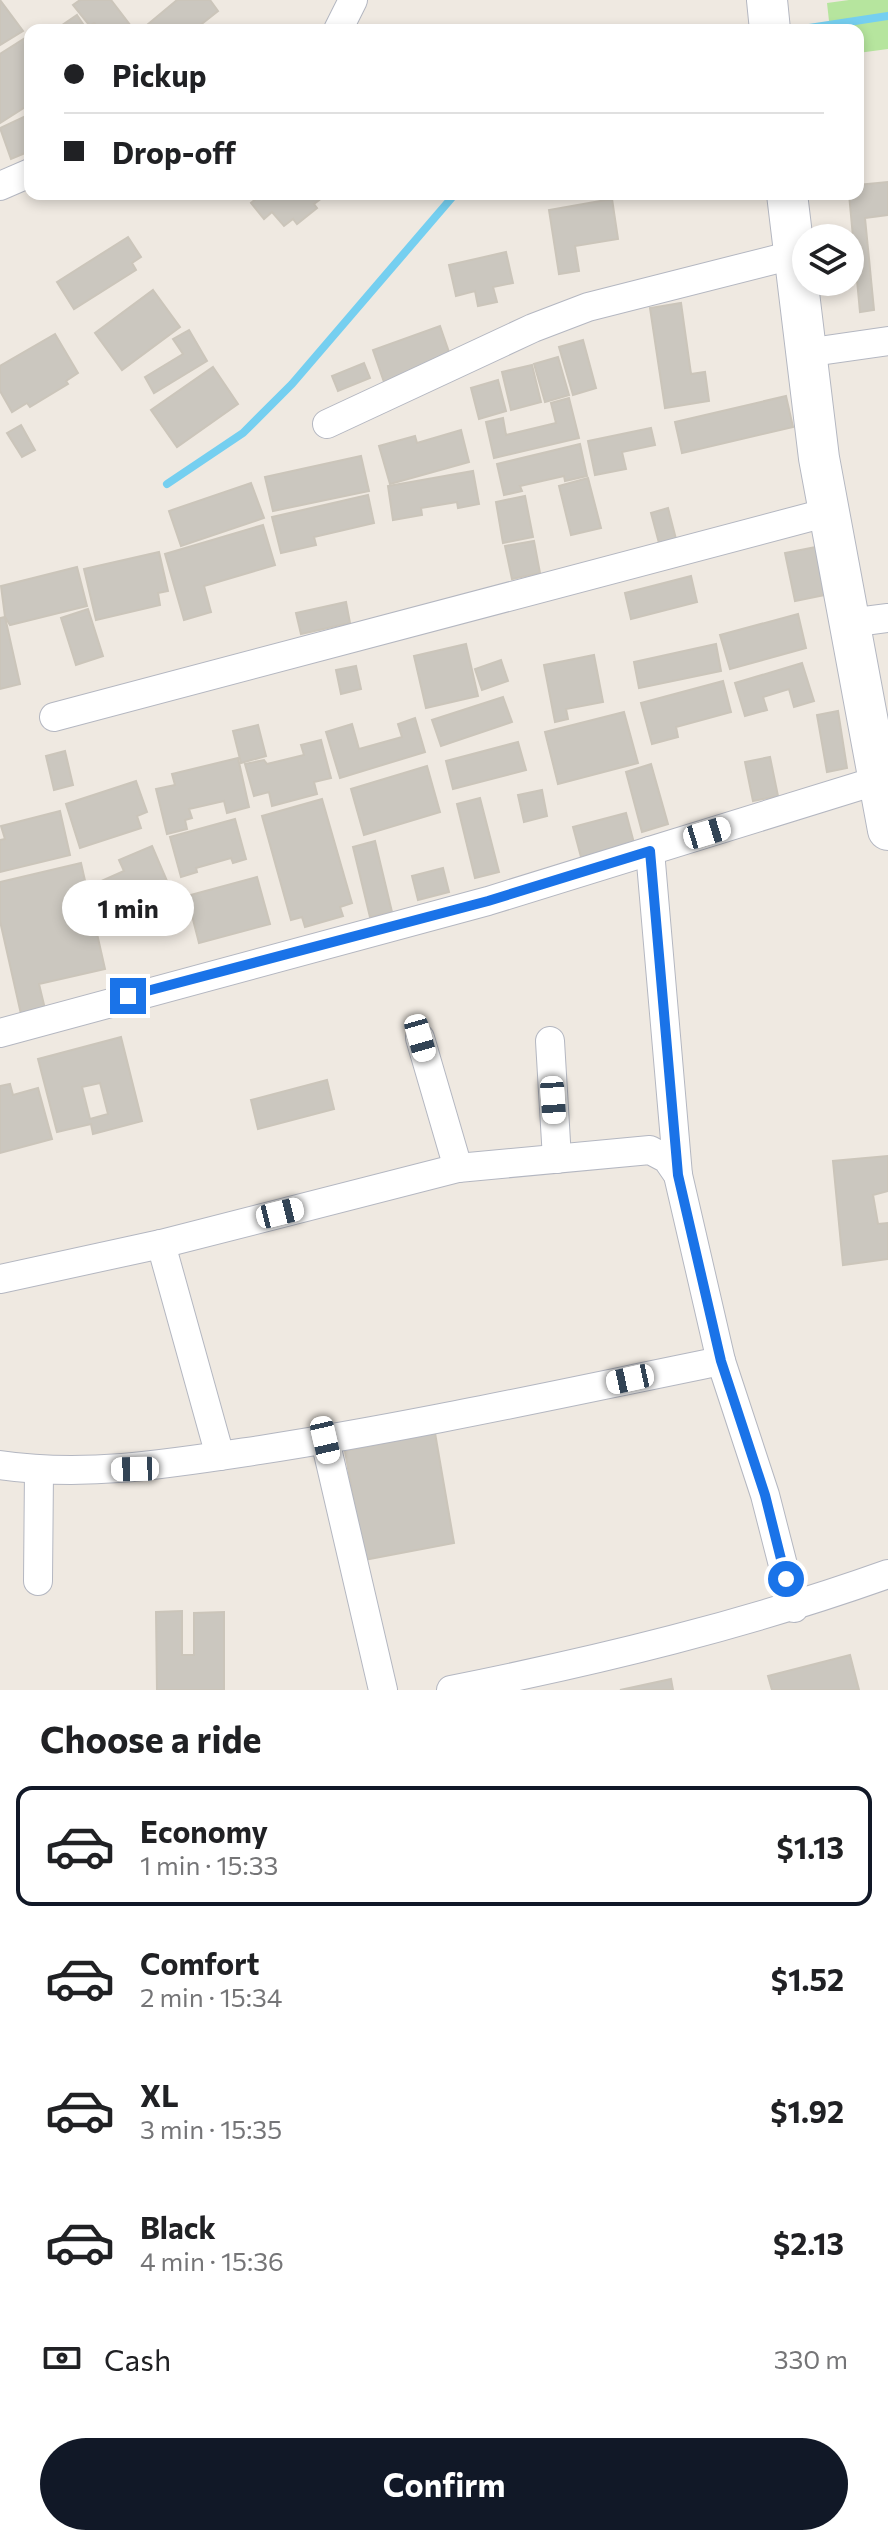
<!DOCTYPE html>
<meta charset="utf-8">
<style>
:root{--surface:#fff;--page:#f2f2f2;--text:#202124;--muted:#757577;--line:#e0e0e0;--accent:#111827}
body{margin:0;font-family:Commissioner,sans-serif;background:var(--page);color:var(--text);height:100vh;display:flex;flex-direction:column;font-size:30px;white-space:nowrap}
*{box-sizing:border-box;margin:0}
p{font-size:26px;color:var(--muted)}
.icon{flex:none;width:44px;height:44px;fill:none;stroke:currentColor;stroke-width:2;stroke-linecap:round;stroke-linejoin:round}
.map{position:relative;height:1690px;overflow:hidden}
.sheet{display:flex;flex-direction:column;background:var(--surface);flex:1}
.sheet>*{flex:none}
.guide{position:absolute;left:24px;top:24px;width:840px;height:176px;border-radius:16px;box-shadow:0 4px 12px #0003;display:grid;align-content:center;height:176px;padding:0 40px;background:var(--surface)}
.tools{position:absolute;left:792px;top:224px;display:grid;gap:16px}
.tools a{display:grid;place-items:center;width:72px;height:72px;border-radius:50%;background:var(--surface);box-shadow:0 4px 12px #0003;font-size:40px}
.end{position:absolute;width:36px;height:36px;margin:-18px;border:10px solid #1a73e8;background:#fff;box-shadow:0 0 0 4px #fff}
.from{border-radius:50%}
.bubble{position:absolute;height:56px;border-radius:28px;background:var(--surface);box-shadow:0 4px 12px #0003;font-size:26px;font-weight:700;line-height:56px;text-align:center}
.car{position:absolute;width:24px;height:48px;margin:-24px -12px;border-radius:10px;box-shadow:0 0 6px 2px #0007;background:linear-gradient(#fff 24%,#345 0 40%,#fff 0 76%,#345 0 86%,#fff 0)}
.guide b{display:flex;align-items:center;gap:28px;height:76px;font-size:30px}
.guide b+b{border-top:2px solid var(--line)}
.guide i{width:20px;height:20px;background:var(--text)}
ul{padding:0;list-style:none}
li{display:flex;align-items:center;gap:24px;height:120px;margin:0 16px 12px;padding:0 24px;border:4px solid transparent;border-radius:16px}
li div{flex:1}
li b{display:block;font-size:30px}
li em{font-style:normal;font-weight:700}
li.on{border-color:var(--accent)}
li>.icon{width:72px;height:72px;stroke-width:1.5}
h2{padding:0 40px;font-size:36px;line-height:96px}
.pay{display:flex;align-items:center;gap:20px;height:88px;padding:0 40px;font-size:30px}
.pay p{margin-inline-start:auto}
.button{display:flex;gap:16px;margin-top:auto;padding:16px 40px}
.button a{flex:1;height:92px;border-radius:48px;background:var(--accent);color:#fff;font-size:32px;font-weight:700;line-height:92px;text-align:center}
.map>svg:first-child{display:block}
.green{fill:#b6e59e}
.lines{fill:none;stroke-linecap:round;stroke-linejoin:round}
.stream{stroke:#75cff0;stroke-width:8}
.building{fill:#cbc7bf;stroke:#cbc5ba;stroke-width:2;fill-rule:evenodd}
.street-casing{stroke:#b4b7c1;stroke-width:30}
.secondary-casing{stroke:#b4b7c1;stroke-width:42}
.street{stroke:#fff;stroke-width:28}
.secondary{stroke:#fff;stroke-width:40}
.route{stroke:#1a73e8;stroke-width:10}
</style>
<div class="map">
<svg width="888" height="1690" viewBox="0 0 888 1690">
<rect width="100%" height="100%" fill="#efe9e1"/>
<!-- green -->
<polygon class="green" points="849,0 888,0 888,49 858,53 858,30 830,30 827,3"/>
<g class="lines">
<!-- stream -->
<g class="stream">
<polyline points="796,30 888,16"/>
<polyline points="167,484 243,433 292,384 455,194"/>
</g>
</g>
<!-- building -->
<g class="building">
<polygon points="0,0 23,31 0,45"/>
<polygon points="80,0 111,0 134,30 100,30 94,23 90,26 73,5"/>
<polygon points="177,0 210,0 218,11 194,30 141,30"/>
<polygon points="77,15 87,30 55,30"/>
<polygon points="25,38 30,45 30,104 0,123 0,54"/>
<polygon points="30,114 30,151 11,159 0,128"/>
<polygon points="888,182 888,215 865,218 874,310 860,312 849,194 858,194 858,185"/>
<polygon points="262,194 325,194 326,195 314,204 317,208 297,224 293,219 284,226 272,212 264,219 251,203"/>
<polygon points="612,199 618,239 575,246 579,271 559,274 549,210"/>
<polygon points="128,237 141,257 132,263 136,270 74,309 57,282"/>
<polygon points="506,252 513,283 493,287 497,302 478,306 475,291 456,296 449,265"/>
<polygon points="153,290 180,327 122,370 95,333"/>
<polygon points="681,303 691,374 705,372 709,401 665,408 650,308"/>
<polygon points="440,326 451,358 384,382 373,350"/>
<polygon points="189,330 207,361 154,393 145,377 183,354 173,339"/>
<polygon points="55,334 78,373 66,381 68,384 30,407 27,403 12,412 0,391 0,366"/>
<polygon points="583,340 596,388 573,395 559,347"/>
<polygon points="558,357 569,395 545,402 534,364"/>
<polygon points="364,363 370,378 338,391 332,376"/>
<polygon points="532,365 541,402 511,410 502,372"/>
<polygon points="213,367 238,404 177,447 151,410"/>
<polygon points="498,380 506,411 479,419 471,388"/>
<polygon points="786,396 793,427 682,453 675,422"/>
<polygon points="569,398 579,438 494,458 486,422 503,418 506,435 556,423 551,403"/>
<polygon points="21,425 35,450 22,457 7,433"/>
<polygon points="651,428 655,445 622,452 626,469 595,475 588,441"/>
<polygon points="461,430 469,462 390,484 379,446 415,436 417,443"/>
<polygon points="580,444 587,476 565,481 564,476 520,486 522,491 504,495 497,464"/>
<polygon points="361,456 369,491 273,511 265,477"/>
<polygon points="473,471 479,504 458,508 457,502 421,508 422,515 393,520 388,486"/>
<polygon points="588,478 601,528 571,535 559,486"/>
<polygon points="251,483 264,518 181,546 169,511"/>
<polygon points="368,495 374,523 314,537 316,545 281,553 272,517"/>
<polygon points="525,496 533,537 503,543 496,502"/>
<polygon points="668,508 676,539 659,543 651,513"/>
<polygon points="263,525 275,565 204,586 211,612 184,620 165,554"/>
<polygon points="534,541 540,573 512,579 505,546"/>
<polygon points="821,546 825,595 795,601 785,553"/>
<polygon points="159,552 168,591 158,593 160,605 96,620 84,569"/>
<polygon points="77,567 87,606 10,625 5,617 1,586"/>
<polygon points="691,576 697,602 631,619 625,593"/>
<polygon points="346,602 350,623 301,634 296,613"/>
<polygon points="88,609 103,656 76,665 61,618"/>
<polygon points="798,614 806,648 730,669 720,635"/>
<polygon points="5,617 20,684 0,689 0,618"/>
<polygon points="466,644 478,696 426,708 414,656"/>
<polygon points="716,644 721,671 639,688 634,662"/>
<polygon points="594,655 603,702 566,709 568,719 555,722 544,665"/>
<polygon points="501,660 508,681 482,690 475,669"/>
<polygon points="802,663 814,701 794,707 789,689 763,697 767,710 745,716 735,683"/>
<polygon points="356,666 361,689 341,694 336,670"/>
<polygon points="723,681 731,712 676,727 678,737 652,744 641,703"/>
<polygon points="503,697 512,722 441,746 432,720"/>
<polygon points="838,711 847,768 827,772 817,715"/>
<polygon points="624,712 638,763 558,784 545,732"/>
<polygon points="415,718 425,752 340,778 326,732 352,724 359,749 402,737 398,724"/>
<polygon points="258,725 266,756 241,763 233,731"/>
<polygon points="321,740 331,778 314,782 317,794 272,806 269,792 254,796 245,764 264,760 267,764 304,755 301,745"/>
<polygon points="518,742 526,770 453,789 446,761"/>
<polygon points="65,751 73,785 54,790 46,756"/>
<polygon points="770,757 778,796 753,801 745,762"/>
<polygon points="238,758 249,807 227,813 224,801 189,809 192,818 185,820 187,829 167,834 156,789 175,785 172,774"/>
<polygon points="651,764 668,824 642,832 626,772"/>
<polygon points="427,766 440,812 364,835 351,789"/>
<polygon points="136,781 147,812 137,816 141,828 80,848 66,804"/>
<polygon points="542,790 547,816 524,822 518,795"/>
<polygon points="480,798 499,872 475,878 457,804"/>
<polygon points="322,799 352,903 340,907 343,916 305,927 302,917 291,920 262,816"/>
<polygon points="60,811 70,855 0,872 0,840 5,839 1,826"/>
<polygon points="626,813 634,843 581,857 573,827"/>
<polygon points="235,819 246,859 233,863 231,858 196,868 197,872 181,877 170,837"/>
<polygon points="375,841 392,912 370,917 353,847"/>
<polygon points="152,846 170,888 111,912 99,882 124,871 119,860"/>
<polygon points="81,863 105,969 39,984 45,1009 21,1014 0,921 0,882"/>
<polygon points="443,868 449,892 418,900 412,876"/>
<polygon points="257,877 270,924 199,943 187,896"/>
<path d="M 121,1037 L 142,1121 L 93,1134 L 91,1124 L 57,1132 L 38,1059 ZM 100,1083 L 108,1114 L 90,1119 L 82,1087 Z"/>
<polygon points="327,1080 334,1109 258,1129 251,1100"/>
<polygon points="10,1084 13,1095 38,1088 52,1139 0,1153 0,1086"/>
<polygon points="888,1156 888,1191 873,1195 878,1224 888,1223 888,1259 843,1265 833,1161"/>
<polygon points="435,1433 454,1543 364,1560 345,1451"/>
<polygon points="182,1611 182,1655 194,1655 194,1613 224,1612 224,1690 157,1690 156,1612"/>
<polygon points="850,1655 859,1690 772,1690 768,1676"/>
<polygon points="671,1679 673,1690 620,1690"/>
</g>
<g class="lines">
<!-- street casing -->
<g class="street-casing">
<g id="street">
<polyline points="338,30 353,0"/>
<polyline points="0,186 30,173"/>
<polyline points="805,353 888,341"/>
<polyline points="327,424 533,328 588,307 793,255"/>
<polyline points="849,623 888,618"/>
<polyline points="54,717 829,512"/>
<polyline points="650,851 678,1175"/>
<polyline points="0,1033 488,901 879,780"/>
<polyline points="420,1038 458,1168"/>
<polyline points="550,1041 557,1159"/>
<polyline points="161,1244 220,1456"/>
<polyline points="0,1279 161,1244 458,1168 650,1150 667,1159 678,1175 721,1361"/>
<polyline points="325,1440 383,1690"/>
<path d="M 0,1465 C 87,1478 174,1463 260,1450 C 415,1426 568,1392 721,1361 L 765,1495 L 794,1608"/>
<polyline points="38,1581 39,1471"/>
<path d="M 451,1690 C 600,1660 745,1625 888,1574"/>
</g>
</g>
<!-- secondary casing -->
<g class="secondary-casing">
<g id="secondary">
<polyline points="767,0 770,30"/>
<polyline points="787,194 819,458 888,830"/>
</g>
</g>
<!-- street -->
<use href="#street" class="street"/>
<!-- secondary -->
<use href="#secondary" class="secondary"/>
</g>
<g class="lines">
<!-- route -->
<polyline class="route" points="128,996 488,901 650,851 678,1175 721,1361 765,1495 786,1579"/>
</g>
</svg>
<div class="tools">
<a><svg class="icon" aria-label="layers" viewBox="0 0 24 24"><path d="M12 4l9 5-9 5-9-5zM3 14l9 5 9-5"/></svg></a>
</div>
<i class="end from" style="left:786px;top:1579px"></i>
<i class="end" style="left:128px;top:996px"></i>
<div class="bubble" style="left:62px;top:880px;width:132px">1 min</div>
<i class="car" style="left:707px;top:833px;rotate:73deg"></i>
<i class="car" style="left:420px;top:1038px;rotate:164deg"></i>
<i class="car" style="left:553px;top:1100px;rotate:176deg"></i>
<i class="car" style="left:280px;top:1213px;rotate:76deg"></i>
<i class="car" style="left:630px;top:1379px;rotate:258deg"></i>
<i class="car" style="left:325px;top:1440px;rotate:167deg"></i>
<i class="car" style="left:135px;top:1469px;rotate:269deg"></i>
<div class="guide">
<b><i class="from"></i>Pickup</b>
<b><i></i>Drop-off</b>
</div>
</div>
<section class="sheet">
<h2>Choose a ride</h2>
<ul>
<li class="on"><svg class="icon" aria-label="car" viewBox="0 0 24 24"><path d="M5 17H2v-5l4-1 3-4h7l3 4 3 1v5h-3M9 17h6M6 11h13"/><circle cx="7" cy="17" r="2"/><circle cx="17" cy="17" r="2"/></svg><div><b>Economy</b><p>1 min · 15:33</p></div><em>$1.13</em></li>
<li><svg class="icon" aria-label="car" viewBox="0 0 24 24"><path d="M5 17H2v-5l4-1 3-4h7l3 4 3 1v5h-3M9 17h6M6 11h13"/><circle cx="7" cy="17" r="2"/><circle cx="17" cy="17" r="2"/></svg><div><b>Comfort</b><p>2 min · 15:34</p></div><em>$1.52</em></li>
<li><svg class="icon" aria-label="car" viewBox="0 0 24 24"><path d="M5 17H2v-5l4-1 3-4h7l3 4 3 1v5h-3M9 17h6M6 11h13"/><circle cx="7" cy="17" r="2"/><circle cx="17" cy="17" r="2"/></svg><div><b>XL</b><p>3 min · 15:35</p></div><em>$1.92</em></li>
<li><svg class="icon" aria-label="car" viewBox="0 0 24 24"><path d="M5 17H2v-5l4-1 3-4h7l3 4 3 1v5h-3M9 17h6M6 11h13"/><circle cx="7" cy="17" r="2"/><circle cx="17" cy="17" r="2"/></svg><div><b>Black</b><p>4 min · 15:36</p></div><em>$2.13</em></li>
</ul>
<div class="pay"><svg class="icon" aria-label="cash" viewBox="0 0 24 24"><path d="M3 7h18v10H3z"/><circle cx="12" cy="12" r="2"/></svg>Cash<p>330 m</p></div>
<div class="button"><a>Confirm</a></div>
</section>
